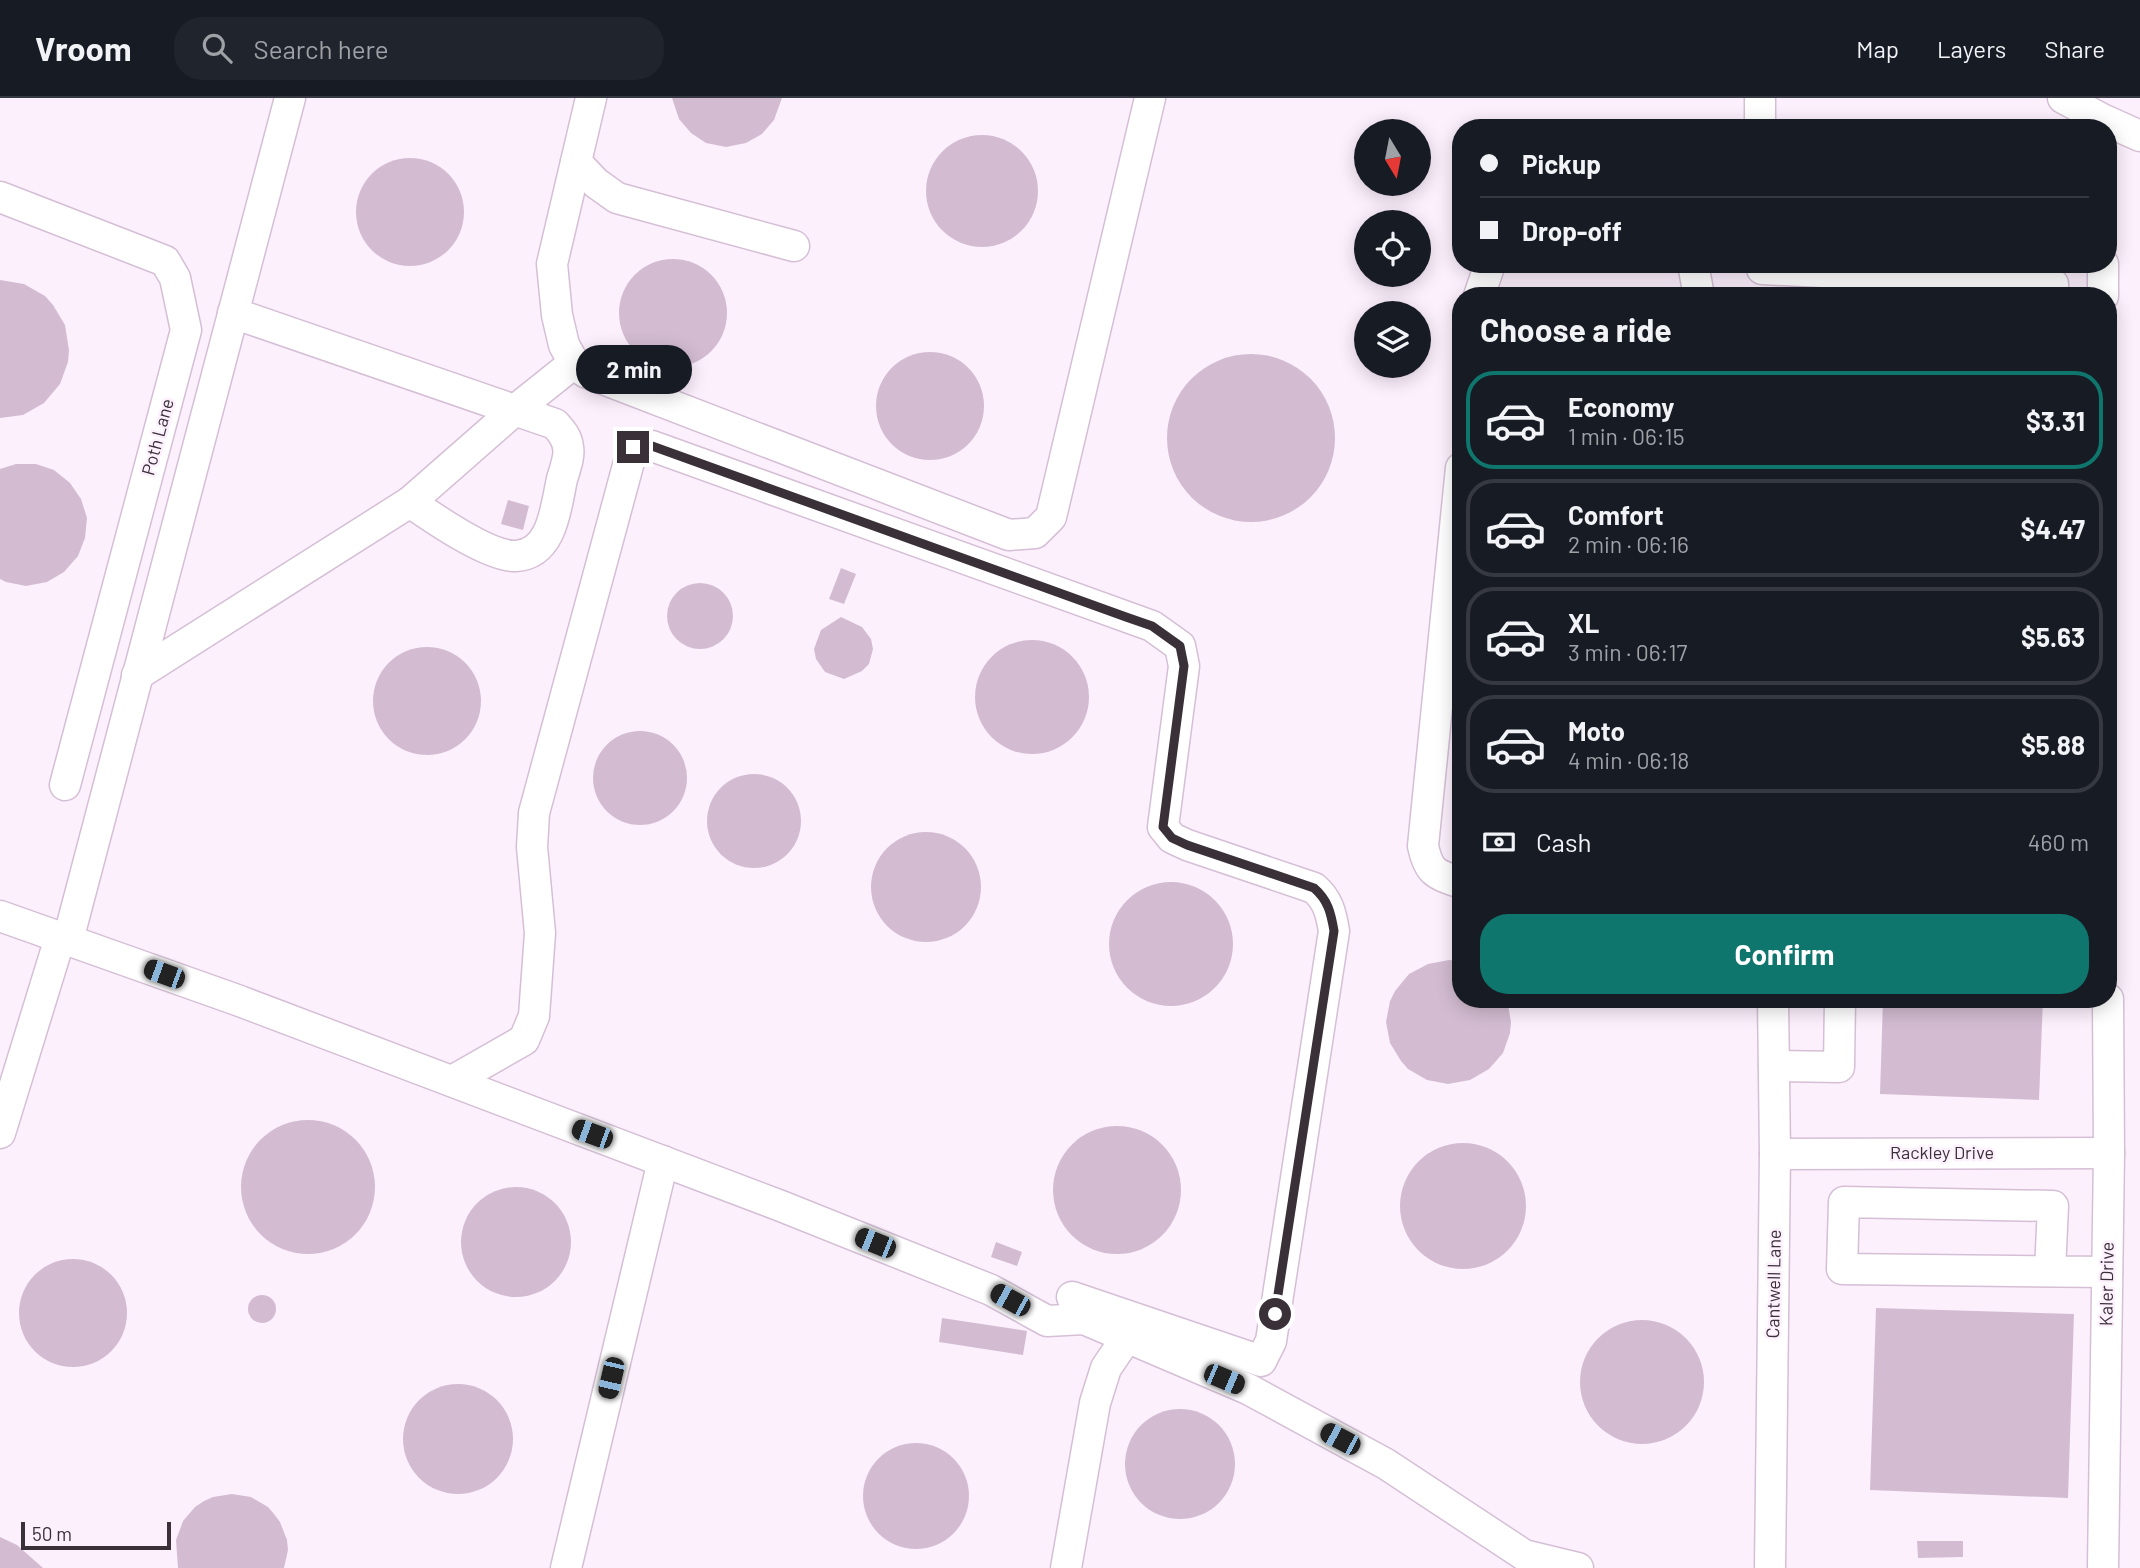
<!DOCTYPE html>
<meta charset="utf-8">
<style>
:root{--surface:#171b24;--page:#20242c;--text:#f1f3f6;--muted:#9ea1a6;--line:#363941;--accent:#0f766e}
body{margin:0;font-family:Barlow,sans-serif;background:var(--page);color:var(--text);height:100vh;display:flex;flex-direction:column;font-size:26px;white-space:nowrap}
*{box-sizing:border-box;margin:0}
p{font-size:23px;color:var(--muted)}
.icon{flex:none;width:38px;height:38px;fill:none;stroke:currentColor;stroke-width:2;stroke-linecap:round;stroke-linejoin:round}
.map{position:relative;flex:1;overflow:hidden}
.sheet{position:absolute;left:1452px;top:189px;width:665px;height:721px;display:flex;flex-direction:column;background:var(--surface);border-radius:28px;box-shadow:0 4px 18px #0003}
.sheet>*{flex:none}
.hud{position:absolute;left:1452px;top:21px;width:665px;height:154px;border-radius:28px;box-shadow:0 4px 18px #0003;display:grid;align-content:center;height:154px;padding:0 28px;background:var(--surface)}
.needle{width:46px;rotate:170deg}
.fabs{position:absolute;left:1354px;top:21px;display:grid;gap:14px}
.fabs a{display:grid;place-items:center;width:77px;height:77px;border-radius:50%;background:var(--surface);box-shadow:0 4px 18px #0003;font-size:35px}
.scale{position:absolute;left:21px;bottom:18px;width:150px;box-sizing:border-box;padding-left:7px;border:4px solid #393038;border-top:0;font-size:19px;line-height:24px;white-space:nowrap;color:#393038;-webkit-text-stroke:5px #fdf0fd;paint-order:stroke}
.end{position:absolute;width:32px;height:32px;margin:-16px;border:9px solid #393038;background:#fff;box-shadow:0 0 0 4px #fff}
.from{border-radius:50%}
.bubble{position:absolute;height:49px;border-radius:24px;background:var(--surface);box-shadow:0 4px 18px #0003;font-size:23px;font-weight:700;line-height:49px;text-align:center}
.car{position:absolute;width:21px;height:42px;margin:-21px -10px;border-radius:9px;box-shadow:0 0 5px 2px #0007;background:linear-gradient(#222 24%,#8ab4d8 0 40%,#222 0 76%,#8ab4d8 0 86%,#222 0)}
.hud b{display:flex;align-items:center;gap:24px;height:66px;font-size:26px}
.hud b+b{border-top:2px solid var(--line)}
.hud i{width:18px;height:18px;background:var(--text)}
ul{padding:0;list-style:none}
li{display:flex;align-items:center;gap:21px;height:98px;margin:0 14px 10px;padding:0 14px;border:4px solid var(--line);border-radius:28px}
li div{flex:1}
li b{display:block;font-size:26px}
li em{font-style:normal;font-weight:700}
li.on{border-color:var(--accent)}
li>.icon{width:63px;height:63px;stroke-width:1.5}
h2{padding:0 28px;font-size:32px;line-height:84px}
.pay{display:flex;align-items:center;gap:18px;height:77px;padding:0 28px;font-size:26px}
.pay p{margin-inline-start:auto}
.cta{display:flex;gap:14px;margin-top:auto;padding:14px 28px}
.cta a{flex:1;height:80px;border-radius:28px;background:var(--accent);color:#fff;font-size:28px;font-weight:700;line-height:80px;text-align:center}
header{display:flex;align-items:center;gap:42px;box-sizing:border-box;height:98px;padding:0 35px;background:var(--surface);border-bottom:2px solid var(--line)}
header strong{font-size:33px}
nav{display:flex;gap:38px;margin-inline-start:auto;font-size:24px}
.search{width:490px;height:63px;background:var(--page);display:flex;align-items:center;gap:18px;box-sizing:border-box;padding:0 24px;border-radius:28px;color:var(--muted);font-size:26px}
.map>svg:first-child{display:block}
.building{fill:#d3bcd2}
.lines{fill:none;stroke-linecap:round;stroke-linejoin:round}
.minor-casing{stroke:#d5bfd5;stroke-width:33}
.minor{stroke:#fff;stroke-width:30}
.route{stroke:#393038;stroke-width:9}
.labels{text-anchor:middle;stroke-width:5;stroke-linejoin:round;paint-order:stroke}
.street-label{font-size:18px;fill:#393038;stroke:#fdf0fd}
</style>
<header>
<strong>Vroom</strong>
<div class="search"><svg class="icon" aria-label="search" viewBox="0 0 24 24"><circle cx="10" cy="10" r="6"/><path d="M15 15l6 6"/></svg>Search here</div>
<nav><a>Map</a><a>Layers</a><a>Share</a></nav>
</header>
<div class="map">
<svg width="2140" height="1470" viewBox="0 0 2140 1470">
<rect width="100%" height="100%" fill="#fdf0fd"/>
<!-- building -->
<g class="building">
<polygon points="672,0 782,0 774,22 762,36 746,45 726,49 706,45 691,35 679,21"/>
<circle cx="982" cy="93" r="56"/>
<circle cx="410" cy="114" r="54"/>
<circle cx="673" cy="215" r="54"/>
<polygon points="0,182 24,186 45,198 53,207 65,227 69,252 68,264 60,286 44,305 23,317 0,320"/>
<circle cx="930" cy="308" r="54"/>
<circle cx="1251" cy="340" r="84"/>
<polygon points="16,366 36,366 54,372 70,385 81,401 87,420 85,440 78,458 64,474 47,484 26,488 6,484 0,481 0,371"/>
<polygon points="508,402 529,408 523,432 501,426"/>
<polygon points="841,470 856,476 844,506 829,501"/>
<circle cx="700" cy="518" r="33"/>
<polygon points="841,519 862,529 871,541 873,551 869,566 862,573 844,581 825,574 816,561 814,551 821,532"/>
<circle cx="1032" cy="599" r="57"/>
<circle cx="427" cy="603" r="54"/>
<circle cx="640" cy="680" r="47"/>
<circle cx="754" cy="723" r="47"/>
<circle cx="926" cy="789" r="55"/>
<circle cx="1171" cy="846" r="62"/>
<polygon points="1449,862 1461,863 1461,901 1507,901 1511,924 1510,935 1503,955 1489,971 1470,982 1448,986 1427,982 1408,971 1401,963 1390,945 1386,924 1390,903 1395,893 1409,876 1428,866"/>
<polygon points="1883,901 2043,901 2039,1002 1880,996"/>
<circle cx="308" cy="1089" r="67"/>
<circle cx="1117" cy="1092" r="64"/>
<circle cx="1463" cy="1108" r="63"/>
<circle cx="516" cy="1144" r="55"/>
<polygon points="996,1144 1022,1154 1017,1168 991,1159"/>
<circle cx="73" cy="1215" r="54"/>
<circle cx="262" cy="1211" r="14"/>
<polygon points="1876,1210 2074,1216 2068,1400 1870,1392"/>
<polygon points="942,1220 1027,1233 1023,1257 939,1244"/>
<circle cx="1642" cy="1284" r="62"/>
<circle cx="458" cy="1341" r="55"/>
<circle cx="1180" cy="1366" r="55"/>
<circle cx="916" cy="1398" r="53"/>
<polygon points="232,1396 251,1399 268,1409 274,1416 280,1424 287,1442 288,1452 284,1470 178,1470 176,1442 183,1423 195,1409 204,1403 213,1399"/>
<polygon points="0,1439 17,1447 43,1470 0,1470"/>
<polygon points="1917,1443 1963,1443 1963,1459 1918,1460"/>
</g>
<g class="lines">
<!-- minor casing -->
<g class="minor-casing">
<g id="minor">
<polyline points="591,0 552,166 557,217 564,247 574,265 585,274 1009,437 1035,435 1051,419 1150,0"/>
<polyline points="1760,0 1760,30"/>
<polyline points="2063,0 2102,21 2140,38"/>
<polyline points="576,64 596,85 617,100 794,148"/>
<polyline points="0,99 165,163 175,180 186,232 65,687"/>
<polyline points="1693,166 1699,198"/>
<polyline points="2103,166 2103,198"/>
<polyline points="1762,171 2053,186 2053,198"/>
<polyline points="1479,198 1490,166"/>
<path d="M 1461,370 L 1423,748 C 1429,775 1435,776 1461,785"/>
<polyline points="410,404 515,312 574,265"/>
<path d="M 137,577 L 410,404 C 433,420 489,459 516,458 C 553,456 556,408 562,381 C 565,371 570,358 568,349 C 567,339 561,333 555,326 L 233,215"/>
<polyline points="0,818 237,902 781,1108 991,1192 1047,1223 1084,1221 1248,1291 1386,1366 1524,1457 1578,1470"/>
<polyline points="68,842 290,0"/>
<polyline points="1774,968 1839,969 1840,901"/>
<path d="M 452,983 L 524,942 L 534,918 L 540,835 L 532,749 L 534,715 L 633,349 L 652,348 L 1152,528 L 1180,548 L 1184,568 L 1163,729 L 1172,740 L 1187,747 L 1314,790 C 1328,802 1331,815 1334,833 L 1271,1243 L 1261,1263 L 1072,1199"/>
<polyline points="0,1035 60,840"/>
<polyline points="1775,1056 2109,1055"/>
<polyline points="2050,1173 2053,1108 1844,1104 1842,1171 2107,1174"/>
<polyline points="566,1470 663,1063"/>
<polyline points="1066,1470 1095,1305 1106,1270 1127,1239"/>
<polyline points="1770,1470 1775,1056 1773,901"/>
<polyline points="2103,1470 2109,1055 2108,901"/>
</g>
</g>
<!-- minor -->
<use href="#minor" class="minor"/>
</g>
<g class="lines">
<!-- route -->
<path class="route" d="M 633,349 L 652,348 L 1126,519 L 1152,528 L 1180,548 L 1184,568 L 1163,729 L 1172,740 L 1187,747 L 1314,790 C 1328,802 1331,815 1334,833 L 1275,1216"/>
</g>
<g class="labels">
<!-- street labels -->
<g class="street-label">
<text transform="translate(158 339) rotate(-75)" y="6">Poth Lane</text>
<text x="1942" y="1061">Rackley Drive</text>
<text transform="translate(1774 1186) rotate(-89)" y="6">Cantwell Lane</text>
<text transform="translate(2107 1186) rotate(-89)" y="6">Kaler Drive</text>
</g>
</g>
</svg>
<div class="fabs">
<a><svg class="needle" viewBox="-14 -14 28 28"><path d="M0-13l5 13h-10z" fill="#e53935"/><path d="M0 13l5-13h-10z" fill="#9ea1a6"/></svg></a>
<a><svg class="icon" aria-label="locate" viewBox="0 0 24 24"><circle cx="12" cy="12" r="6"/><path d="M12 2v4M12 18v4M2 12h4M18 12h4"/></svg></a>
<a><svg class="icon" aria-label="layers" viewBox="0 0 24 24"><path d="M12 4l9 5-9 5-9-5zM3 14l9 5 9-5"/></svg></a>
</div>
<div class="scale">50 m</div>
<i class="end from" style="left:1275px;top:1216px"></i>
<i class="end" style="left:633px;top:349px"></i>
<div class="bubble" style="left:576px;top:247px;width:116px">2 min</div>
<i class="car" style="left:164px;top:876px;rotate:290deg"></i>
<i class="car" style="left:592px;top:1036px;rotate:290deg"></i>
<i class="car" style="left:875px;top:1145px;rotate:292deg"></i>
<i class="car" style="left:1010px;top:1202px;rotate:299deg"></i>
<i class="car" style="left:611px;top:1280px;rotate:193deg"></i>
<i class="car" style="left:1224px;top:1281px;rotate:113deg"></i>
<i class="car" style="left:1340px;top:1341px;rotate:298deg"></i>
<div class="hud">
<b><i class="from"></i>Pickup</b>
<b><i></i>Drop-off</b>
</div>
<section class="sheet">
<h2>Choose a ride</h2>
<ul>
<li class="on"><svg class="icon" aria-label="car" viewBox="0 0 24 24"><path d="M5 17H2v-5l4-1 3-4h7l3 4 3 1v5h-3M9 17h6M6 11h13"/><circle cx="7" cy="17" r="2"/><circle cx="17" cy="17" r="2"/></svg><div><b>Economy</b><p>1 min · 06:15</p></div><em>$3.31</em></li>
<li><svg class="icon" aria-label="car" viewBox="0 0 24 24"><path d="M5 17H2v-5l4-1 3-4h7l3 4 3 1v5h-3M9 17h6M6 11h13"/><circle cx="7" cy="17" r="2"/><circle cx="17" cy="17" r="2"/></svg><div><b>Comfort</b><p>2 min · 06:16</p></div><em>$4.47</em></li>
<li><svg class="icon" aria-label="car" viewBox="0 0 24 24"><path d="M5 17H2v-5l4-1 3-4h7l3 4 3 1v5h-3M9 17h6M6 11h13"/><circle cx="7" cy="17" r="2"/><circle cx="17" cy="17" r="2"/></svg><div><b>XL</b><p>3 min · 06:17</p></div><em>$5.63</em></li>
<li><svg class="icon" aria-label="car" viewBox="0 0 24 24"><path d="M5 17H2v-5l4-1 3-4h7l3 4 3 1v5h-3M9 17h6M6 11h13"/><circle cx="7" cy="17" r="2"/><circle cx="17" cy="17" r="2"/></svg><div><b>Moto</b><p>4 min · 06:18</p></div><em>$5.88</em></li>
</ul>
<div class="pay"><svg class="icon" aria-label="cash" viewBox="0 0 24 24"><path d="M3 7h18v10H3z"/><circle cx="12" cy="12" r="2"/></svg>Cash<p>460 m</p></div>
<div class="cta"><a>Confirm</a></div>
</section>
</div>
